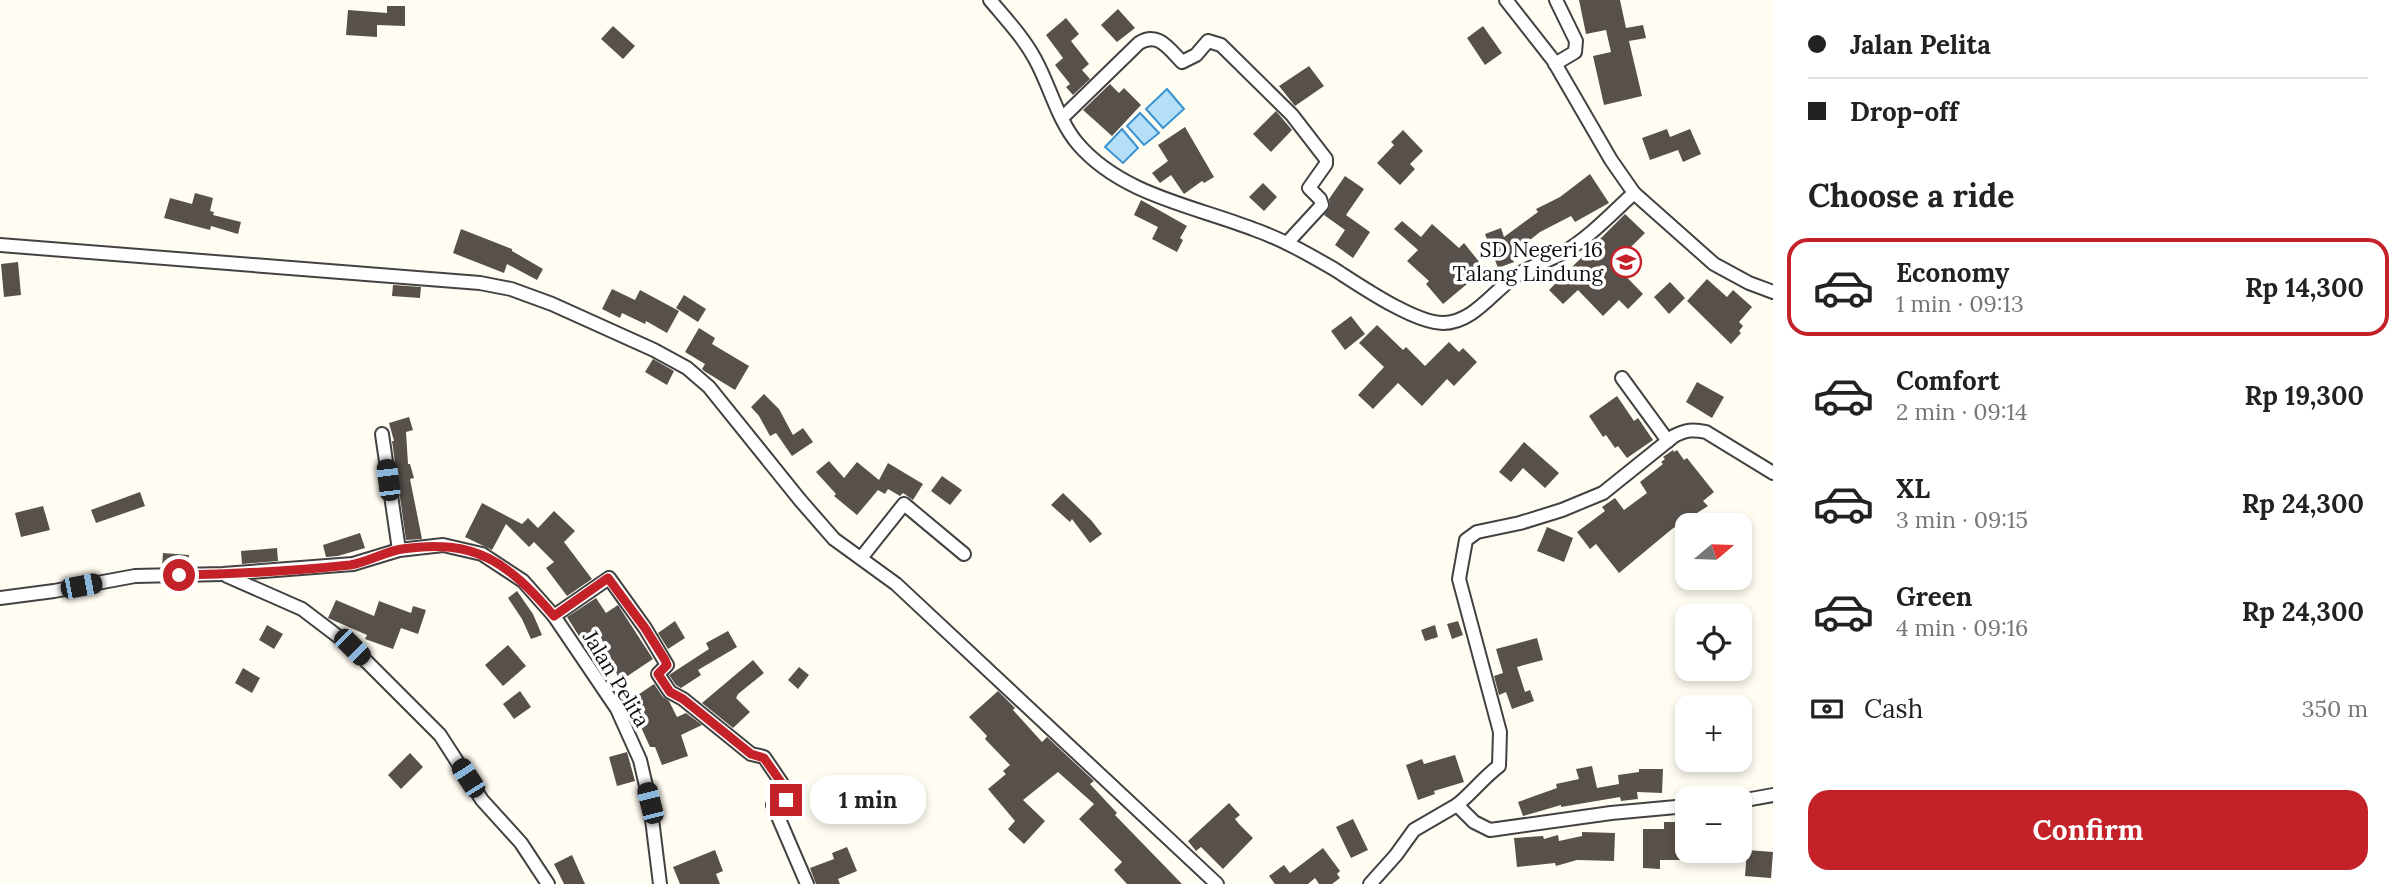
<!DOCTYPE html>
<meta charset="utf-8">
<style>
:root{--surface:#fff;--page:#f6f6f6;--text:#222;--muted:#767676;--line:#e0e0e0;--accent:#c42228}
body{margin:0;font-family:Lora,serif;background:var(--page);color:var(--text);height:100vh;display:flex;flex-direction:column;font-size:26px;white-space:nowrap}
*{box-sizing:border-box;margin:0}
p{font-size:23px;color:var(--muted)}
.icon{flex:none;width:38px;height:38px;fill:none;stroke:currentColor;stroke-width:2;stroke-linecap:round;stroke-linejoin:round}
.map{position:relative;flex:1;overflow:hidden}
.side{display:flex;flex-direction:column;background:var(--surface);width:630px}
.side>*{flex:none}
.hud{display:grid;align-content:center;height:154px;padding:0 35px;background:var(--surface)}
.needle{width:46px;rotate:71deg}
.buttons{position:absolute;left:1675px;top:513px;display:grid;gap:14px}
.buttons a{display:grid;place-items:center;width:77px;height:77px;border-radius:14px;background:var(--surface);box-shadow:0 4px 10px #0003;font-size:35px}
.end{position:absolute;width:32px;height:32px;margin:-16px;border:9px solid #c42228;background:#fff;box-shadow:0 0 0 4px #fff}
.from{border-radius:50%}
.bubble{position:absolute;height:49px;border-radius:21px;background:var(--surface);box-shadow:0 4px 10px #0003;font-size:23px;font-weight:700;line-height:49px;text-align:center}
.car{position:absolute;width:21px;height:42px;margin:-21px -10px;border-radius:9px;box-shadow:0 0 5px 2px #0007;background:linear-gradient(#222 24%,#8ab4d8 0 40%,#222 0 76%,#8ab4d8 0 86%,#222 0)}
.hud b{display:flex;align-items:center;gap:24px;height:66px;font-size:26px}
.hud b+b{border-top:2px solid var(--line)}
.hud i{width:18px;height:18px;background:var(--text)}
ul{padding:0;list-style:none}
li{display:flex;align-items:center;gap:21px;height:98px;margin:0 14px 10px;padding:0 21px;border:4px solid transparent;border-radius:21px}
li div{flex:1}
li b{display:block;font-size:26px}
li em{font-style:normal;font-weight:700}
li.current{border-color:var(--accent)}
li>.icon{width:63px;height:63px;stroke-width:1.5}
h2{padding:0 35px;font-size:32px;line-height:84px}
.pay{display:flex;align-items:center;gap:18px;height:77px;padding:0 35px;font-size:26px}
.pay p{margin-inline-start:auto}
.action{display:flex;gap:14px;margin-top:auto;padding:14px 35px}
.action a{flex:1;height:80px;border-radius:21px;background:var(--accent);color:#fff;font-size:28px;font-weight:700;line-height:80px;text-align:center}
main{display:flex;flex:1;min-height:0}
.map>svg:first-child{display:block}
.water{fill:#b5def8;stroke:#3a92d1;stroke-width:2}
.building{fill:#58514b}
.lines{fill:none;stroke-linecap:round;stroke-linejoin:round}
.street-casing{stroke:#424242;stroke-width:16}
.street{stroke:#fff;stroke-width:12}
.route{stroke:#c42228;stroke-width:9}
.labels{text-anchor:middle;stroke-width:7;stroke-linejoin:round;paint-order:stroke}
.poi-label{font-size:21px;fill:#0f0f0f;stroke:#fff;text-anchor:end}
.street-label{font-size:21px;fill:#0f0f0f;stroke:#fff}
</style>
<main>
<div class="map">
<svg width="1773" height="884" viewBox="0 0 1773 884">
<rect width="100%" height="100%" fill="#fffdf2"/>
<!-- water -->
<g class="water">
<polygon points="1167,89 1184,109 1163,128 1146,109"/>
<polygon points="1140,113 1159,133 1144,145 1127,126"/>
<polygon points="1122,129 1138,148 1123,163 1105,147"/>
</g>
<!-- building -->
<g class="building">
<polygon points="1579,0 1620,0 1626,28 1643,25 1646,38 1629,41 1642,96 1604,105 1593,56 1611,52 1606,30 1586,34"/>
<polygon points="387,6 405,6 405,26 377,25 377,37 346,35 348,10 387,13"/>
<polygon points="1118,9 1135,28 1117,42 1101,25"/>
<polygon points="1066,18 1079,34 1071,41 1089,64 1082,70 1090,79 1073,95 1066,87 1070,84 1055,65 1063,58 1046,35"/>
<polygon points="613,26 635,46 623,59 601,39"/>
<polygon points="1483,26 1502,53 1485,65 1467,38"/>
<polygon points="1309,66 1324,86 1295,106 1279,86"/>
<polygon points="1110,84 1119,93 1124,88 1141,105 1112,136 1083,110"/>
<polygon points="1276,111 1292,130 1271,152 1253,134"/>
<polygon points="1185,127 1214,177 1204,183 1202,181 1184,194 1171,175 1160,183 1152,173 1168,161 1158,145"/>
<polygon points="1667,129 1670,137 1690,129 1701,154 1683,162 1678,150 1650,160 1642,138"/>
<polygon points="1403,130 1423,151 1410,164 1415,169 1400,185 1377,163 1394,145 1391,142"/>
<polygon points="1590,174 1609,203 1575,222 1571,216 1540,232 1511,255 1514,262 1498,268 1485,234 1501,228 1504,237 1538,212 1536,209 1560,197"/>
<polygon points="1345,176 1364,189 1346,215 1370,232 1353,258 1335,245 1345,230 1324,215 1330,207 1329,199"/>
<polygon points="1263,183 1277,197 1264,211 1249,197"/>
<polygon points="195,193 213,198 210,211 214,212 213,215 241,222 238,234 211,226 210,230 164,218 170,198 192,204"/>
<polygon points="1141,200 1187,226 1180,238 1183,240 1177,252 1152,239 1158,227 1134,215"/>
<polygon points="1625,214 1645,233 1614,264 1643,294 1628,309 1619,300 1603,316 1578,290 1563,304 1549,290"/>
<polygon points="1402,221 1421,237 1432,224 1459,248 1464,243 1485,269 1443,304 1426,284 1429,281 1407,261 1418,250 1394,229"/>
<polygon points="461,229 512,249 512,251 543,269 537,280 507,264 504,273 453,253"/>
<polygon points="18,262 21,295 4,297 1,264"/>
<polygon points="1707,279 1727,297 1733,290 1752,307 1739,322 1743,326 1739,331 1741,333 1731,344 1687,301"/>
<polygon points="1670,282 1685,298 1669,314 1654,297"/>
<polygon points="393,285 421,287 420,298 392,296"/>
<polygon points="612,289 635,300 640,290 679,311 667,333 646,321 645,324 622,313 620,318 602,309"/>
<polygon points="684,295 706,309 698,322 676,308"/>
<polygon points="1351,316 1365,334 1345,350 1331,331"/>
<polygon points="1377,325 1403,350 1406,347 1425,366 1449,342 1459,352 1463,348 1477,362 1454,386 1447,379 1422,406 1398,383 1373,409 1358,395 1384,367 1359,343"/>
<polygon points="699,328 715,338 712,344 749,366 735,390 704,371 702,369 705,364 685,352"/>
<polygon points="653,359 674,371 667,385 645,372"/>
<polygon points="1697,382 1724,397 1712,418 1686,402"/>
<polygon points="764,394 779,409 793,435 803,428 813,442 792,456 776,433 770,436 759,416 751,407"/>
<polygon points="1617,396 1634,421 1638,418 1653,440 1627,458 1618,446 1615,448 1606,435 1603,437 1589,416"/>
<polygon points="409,417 413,430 406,432 408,464 410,464 414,478 410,479 422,539 406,540 392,441 394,441 389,423"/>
<polygon points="1524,442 1559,473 1545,488 1523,468 1511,482 1499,472"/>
<polygon points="1673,450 1674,452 1677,450 1684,460 1687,458 1714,492 1703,501 1708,506 1672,529 1619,573 1596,544 1590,549 1577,532 1605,511 1602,507 1615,498 1624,510 1647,493 1640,482 1663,464 1661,462 1665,459 1663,457"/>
<polygon points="829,461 844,478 857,462 879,480 888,463 923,484 913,500 903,493 900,496 888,489 885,494 878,490 857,515 834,496 836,494 816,472"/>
<polygon points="942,476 962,490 950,505 931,491"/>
<polygon points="140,492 145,506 96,523 91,510"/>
<polygon points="1063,493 1091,520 1102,534 1090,543 1072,519 1070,522 1051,505"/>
<polygon points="482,503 522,524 528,518 538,528 554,511 575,531 564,542 592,579 567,596 546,568 554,562 534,542 529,547 506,524 492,550 465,537"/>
<polygon points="43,506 50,530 21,537 15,513"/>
<polygon points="1547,527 1573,538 1564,562 1537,551"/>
<polygon points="360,533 365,548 338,556 326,557 323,545"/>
<polygon points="277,548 278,561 242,564 241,551"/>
<polygon points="163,553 189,555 188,566 162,567"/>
<polygon points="517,591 533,614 542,635 531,639 522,619 508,598"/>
<polygon points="596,598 606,613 618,605 653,659 620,681 599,633 584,644 567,617"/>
<polygon points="336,600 374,616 379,601 411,613 413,606 426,610 418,634 401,628 393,649 365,639 367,635 328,618"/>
<polygon points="675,621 685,638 668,649 658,633"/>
<polygon points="1458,621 1463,635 1452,639 1447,624"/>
<polygon points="267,625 283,634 274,649 259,640"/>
<polygon points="1435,625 1438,637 1425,641 1421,630"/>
<polygon points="728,631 737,647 698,670 701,675 681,688 676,685 669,675 709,649 706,643"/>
<polygon points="1537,638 1543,660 1517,667 1525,692 1530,690 1534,701 1512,709 1506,692 1499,695 1494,676 1503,673 1496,649"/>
<polygon points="508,645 526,666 503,686 485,665"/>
<polygon points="753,660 764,673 738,694 736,698 750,712 733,728 702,703"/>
<polygon points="799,667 809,675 798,689 788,680"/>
<polygon points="243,668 260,678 252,693 235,683"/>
<polygon points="654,684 663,697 669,701 677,717 686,713 702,725 681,735 688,756 662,765 655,747 650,747 629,701"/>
<polygon points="520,691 531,707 514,719 503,704"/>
<polygon points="998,691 1015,708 1013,710 1042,742 1047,737 1094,781 1090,784 1117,813 1115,815 1182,884 1127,884 1114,870 1122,862 1079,819 1094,804 1058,772 1023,800 1045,821 1024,844 1008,829 1015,821 988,789 1006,774 1003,771 1010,765 985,739 987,736 969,717"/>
<polygon points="627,752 635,781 617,786 609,757"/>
<polygon points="410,753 423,767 401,789 388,775"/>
<polygon points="1455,755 1464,782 1434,791 1435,794 1418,800 1406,765 1422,759 1424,764"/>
<polygon points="1592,766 1597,788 1619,784 1618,775 1639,772 1639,769 1663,769 1662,793 1637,792 1638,799 1621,801 1620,797 1561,807 1561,805 1523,816 1518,802 1557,788 1556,784 1579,779 1576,769"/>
<polygon points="1229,803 1240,815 1235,819 1239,824 1253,838 1223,869 1201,847 1196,851 1188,841"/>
<polygon points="1353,819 1368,850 1351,858 1336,827"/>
<polygon points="1664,822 1684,822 1683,860 1660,860 1660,869 1643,868 1643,829 1664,829"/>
<polygon points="1582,832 1615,833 1614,861 1577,860 1556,866 1555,863 1517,867 1514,838 1543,836 1544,839 1558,835 1559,841 1582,836"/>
<polygon points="847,847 857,871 838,879 840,884 816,884 810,868 834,859 832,853"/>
<polygon points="1323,848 1340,871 1337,874 1340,878 1332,884 1319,884 1315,878 1308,884 1275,884 1269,876 1284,865 1290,873"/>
<polygon points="715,850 723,871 716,874 720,884 680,884 673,867"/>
<polygon points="1747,850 1773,852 1771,878 1745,876"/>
<polygon points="572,855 585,884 564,884 554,864"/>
</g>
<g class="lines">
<!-- street casing -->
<g class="street-casing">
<g id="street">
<path d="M 990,0 C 1006,19 1023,37 1035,59 C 1050,86 1058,121 1078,144 C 1122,195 1194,206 1253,229 C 1282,239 1308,254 1334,269 C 1359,285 1414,323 1443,323 C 1472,323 1492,293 1513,278 C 1527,267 1546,262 1561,254 C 1588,239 1611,214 1634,193 L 1714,264 L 1749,283 L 1773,292"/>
<polyline points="1506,0 1553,60 1611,160 1634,193"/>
<polyline points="1555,64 1575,52 1576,41 1556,0"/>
<path d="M 1062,118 L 1139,43 C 1158,31 1169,49 1182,62 L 1196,55 L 1208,41 L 1221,45 L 1292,115 L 1326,159 L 1326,164 L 1309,188 L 1320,199 L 1322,205 L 1287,243"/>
<polyline points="0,245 480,283 511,289 552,304 654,350 687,368 709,387 800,500 834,539 896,584 1217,884"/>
<polyline points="1622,378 1668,441"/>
<polyline points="382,434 399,550"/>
<polyline points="861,558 904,504 964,554"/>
<polyline points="227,576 302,609 352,647 440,735 482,800 521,843 548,884"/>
<polyline points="0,598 54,591 135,576 223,574 353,564 399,550 443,545 482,554 523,581 554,616 617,709 640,760 650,803 660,884"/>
<polyline points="554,616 609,578 645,628 667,665 658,674 670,692 683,699 751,754 764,757 783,785 786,800 773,805 807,884"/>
<polyline points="1740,801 1773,795"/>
<path d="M 1457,805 C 1472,793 1483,778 1499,766 L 1500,732 L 1459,579 L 1466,540 L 1477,532 L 1520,523 L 1562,510 L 1603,493 L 1674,436 C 1686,430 1693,429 1706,432 L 1773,473"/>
<polyline points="1370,884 1396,855 1414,830 1457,805 1474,822 1490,830 1611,813 1687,806"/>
</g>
</g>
<!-- street -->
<use href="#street" class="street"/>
</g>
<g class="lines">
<!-- route -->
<path class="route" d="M 179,575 C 236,574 294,571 350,565 C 368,562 384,552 402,549 C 476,538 507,562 554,616 L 608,578 L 645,628 L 665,660 L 667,665 L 658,674 L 670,692 L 683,699 L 751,754 L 764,758 L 783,785 L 786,800"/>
</g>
<!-- icons -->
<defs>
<g id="school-ring" transform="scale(1.575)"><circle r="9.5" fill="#fff" stroke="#c42228" stroke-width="1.5"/><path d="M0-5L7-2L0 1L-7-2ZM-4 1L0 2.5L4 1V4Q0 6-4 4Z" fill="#c42228"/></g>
</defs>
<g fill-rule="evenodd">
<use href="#school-ring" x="1626" y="262"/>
</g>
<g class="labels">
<!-- poi labels -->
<g class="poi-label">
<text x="1603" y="257">SD Negeri 16<tspan x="1603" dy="24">Talang Lindung</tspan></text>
</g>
<!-- street labels -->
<g class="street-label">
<text transform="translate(616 679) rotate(59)" y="7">Jalan Pelita</text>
</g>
</g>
</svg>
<div class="buttons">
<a><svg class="needle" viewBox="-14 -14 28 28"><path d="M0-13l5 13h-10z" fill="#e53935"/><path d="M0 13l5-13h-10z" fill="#767676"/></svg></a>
<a><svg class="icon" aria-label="locate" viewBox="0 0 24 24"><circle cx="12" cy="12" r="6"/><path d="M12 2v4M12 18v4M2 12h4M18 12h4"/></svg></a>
<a>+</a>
<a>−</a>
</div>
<i class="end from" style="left:179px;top:575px"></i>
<i class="end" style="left:786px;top:800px"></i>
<div class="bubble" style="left:810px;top:775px;width:116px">1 min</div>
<i class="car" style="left:388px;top:480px;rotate:353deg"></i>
<i class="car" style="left:81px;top:586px;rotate:79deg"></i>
<i class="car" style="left:352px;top:647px;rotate:135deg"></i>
<i class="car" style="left:468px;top:778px;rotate:327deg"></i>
<i class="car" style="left:650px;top:803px;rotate:346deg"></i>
</div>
<section class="side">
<div class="hud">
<b><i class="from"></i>Jalan Pelita</b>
<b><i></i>Drop-off</b>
</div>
<h2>Choose a ride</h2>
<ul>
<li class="current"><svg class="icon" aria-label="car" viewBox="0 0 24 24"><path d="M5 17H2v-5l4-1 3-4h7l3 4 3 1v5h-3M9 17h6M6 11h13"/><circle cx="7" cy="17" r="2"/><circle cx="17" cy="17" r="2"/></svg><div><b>Economy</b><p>1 min · 09:13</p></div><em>Rp 14,300</em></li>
<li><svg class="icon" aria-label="car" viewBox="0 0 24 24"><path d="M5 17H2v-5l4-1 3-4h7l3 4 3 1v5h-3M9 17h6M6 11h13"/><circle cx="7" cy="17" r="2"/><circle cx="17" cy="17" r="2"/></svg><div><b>Comfort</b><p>2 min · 09:14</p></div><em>Rp 19,300</em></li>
<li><svg class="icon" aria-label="car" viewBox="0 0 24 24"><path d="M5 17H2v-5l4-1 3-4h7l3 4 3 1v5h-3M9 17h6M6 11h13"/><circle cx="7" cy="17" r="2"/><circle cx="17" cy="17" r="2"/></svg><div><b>XL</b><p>3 min · 09:15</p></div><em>Rp 24,300</em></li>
<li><svg class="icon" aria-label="car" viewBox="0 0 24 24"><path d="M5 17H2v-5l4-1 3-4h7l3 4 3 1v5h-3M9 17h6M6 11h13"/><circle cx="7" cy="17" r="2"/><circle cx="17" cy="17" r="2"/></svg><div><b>Green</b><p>4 min · 09:16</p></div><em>Rp 24,300</em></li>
</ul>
<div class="pay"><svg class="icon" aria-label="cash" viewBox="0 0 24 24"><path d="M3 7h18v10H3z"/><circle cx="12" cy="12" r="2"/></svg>Cash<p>350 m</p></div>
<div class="action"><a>Confirm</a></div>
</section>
</main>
